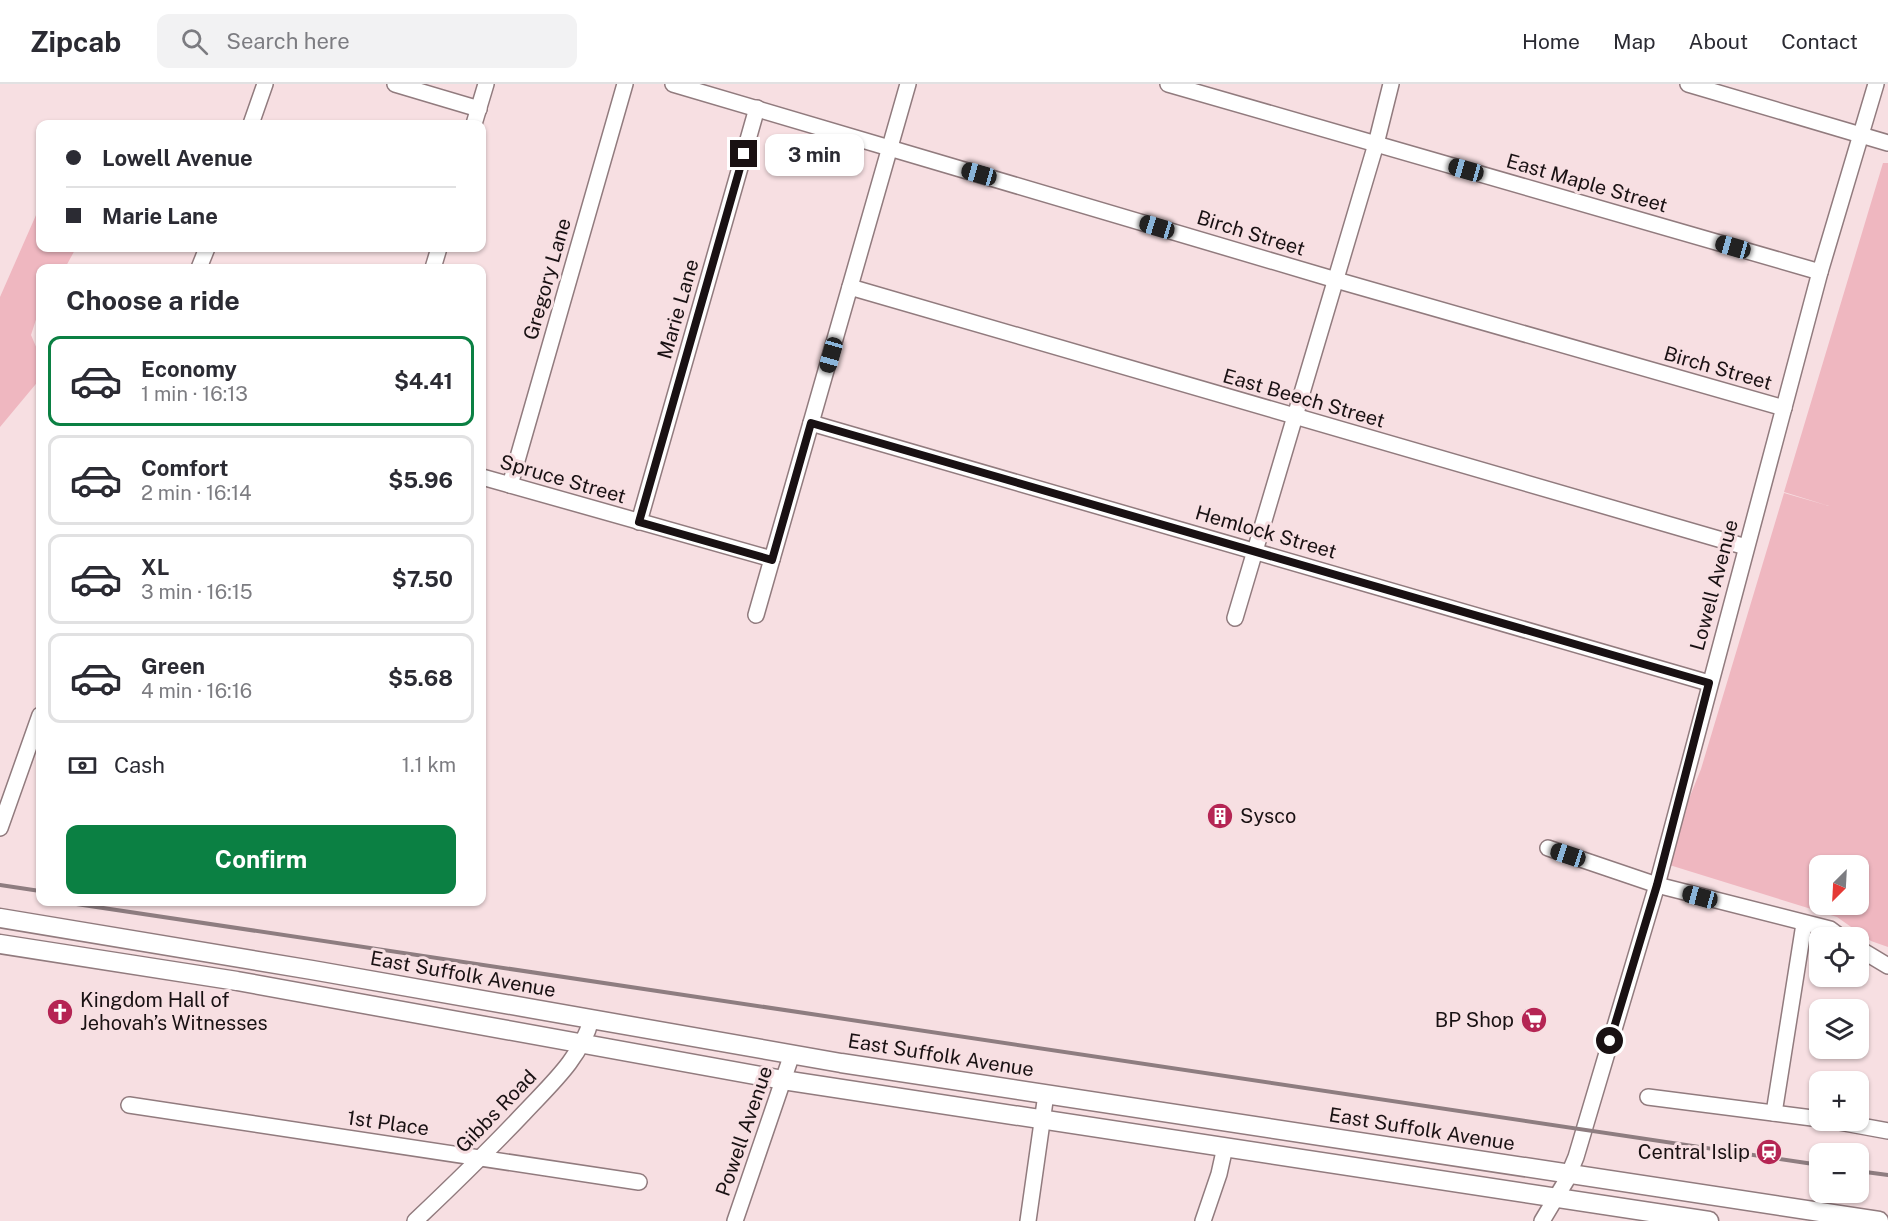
<!DOCTYPE html>
<meta charset="utf-8">
<style>
:root{--surface:#fff;--page:#f2f2f3;--text:#2b2b33;--muted:#7c7c81;--line:#e1e1e2;--accent:#0b8043}
body{margin:0;font-family:"Public Sans",sans-serif;background:var(--page);color:var(--text);height:100vh;display:flex;flex-direction:column;font-size:22px;white-space:nowrap}
*{box-sizing:border-box;margin:0}
p{font-size:20px;color:var(--muted)}
.icon{flex:none;width:33px;height:33px;fill:none;stroke:currentColor;stroke-width:2;stroke-linecap:round;stroke-linejoin:round}
.map{position:relative;flex:1;overflow:hidden}
.side{position:absolute;left:36px;top:180px;width:450px;height:642px;display:flex;flex-direction:column;background:var(--surface);border-radius:12px;box-shadow:0 2px 4px #0004}
.side>*{flex:none}
.top-card{position:absolute;left:36px;top:36px;width:450px;height:132px;border-radius:12px;box-shadow:0 2px 4px #0004;display:grid;align-content:center;height:132px;padding:0 30px;background:var(--surface)}
.needle{width:39px;rotate:204deg}
.fabs{position:absolute;left:1809px;top:771px;display:grid;gap:12px}
.fabs a{display:grid;place-items:center;width:60px;height:60px;border-radius:12px;background:var(--surface);box-shadow:0 2px 4px #0004;font-size:30px}
.end{position:absolute;width:27px;height:27px;margin:-14px;border:8px solid #191113;background:#fff;box-shadow:0 0 0 3px #fff}
.from{border-radius:50%}
.bubble{position:absolute;height:42px;border-radius:12px;background:var(--surface);box-shadow:0 2px 4px #0004;font-size:20px;font-weight:700;line-height:42px;text-align:center}
.car{position:absolute;width:18px;height:36px;margin:-18px -9px;border-radius:8px;box-shadow:0 0 4px 2px #0007;background:linear-gradient(#222 24%,#8ab4d8 0 40%,#222 0 76%,#8ab4d8 0 86%,#222 0)}
.top-card b{display:flex;align-items:center;gap:21px;height:57px;font-size:22px}
.top-card b+b{border-top:2px solid var(--line)}
.top-card i{width:15px;height:15px;background:var(--text)}
ul{padding:0;list-style:none}
li{display:flex;align-items:center;gap:18px;height:90px;margin:0 12px 9px;padding:0 18px;border:3px solid var(--line);border-radius:12px}
li div{flex:1}
li b{display:block;font-size:22px}
li em{font-style:normal;font-weight:700}
li.on{border-color:var(--accent)}
li>.icon{width:54px;height:54px;stroke-width:1.5}
h2{padding:0 30px;font-size:27px;line-height:72px}
.pay{display:flex;align-items:center;gap:15px;height:66px;padding:0 30px;font-size:22px}
.pay p{margin-inline-start:auto}
.primary-button{display:flex;gap:12px;margin-top:auto;padding:12px 30px}
.primary-button a{flex:1;height:69px;border-radius:12px;background:var(--accent);color:#fff;font-size:24px;font-weight:700;line-height:69px;text-align:center}
header{display:flex;align-items:center;gap:36px;box-sizing:border-box;height:84px;padding:0 30px;background:var(--surface);border-bottom:2px solid var(--line)}
header strong{font-size:28px}
nav{display:flex;gap:33px;margin-inline-start:auto;font-size:21px}
.search{width:420px;height:54px;background:var(--page);display:flex;align-items:center;gap:15px;box-sizing:border-box;padding:0 21px;border-radius:12px;color:var(--muted);font-size:22px}
.map>svg:first-child{display:block}
.green{fill:#efb7c0;fill-rule:evenodd}
.lines{fill:none;stroke-linecap:round;stroke-linejoin:round}
.minor-casing{stroke:#917b7e;stroke-width:18}
.major-casing{stroke:#917b7e;stroke-width:21}
.minor{stroke:#fff;stroke-width:15}
.major{stroke:#fff;stroke-width:18}
.rail{stroke:#8e7d80;stroke-width:4}
.route{stroke:#191113;stroke-width:8}
.labels{text-anchor:middle;stroke-width:6;stroke-linejoin:round;paint-order:stroke}
.street-label{font-size:20px;fill:#191113;stroke:#f7dfe2}
.poi-label{font-size:20px;fill:#191113;stroke:#f7dfe2;text-anchor:start}
</style>
<header>
<strong>Zipcab</strong>
<div class="search"><svg class="icon" aria-label="search" viewBox="0 0 24 24"><circle cx="10" cy="10" r="6"/><path d="M15 15l6 6"/></svg>Search here</div>
<nav><a>Home</a><a>Map</a><a>About</a><a>Contact</a></nav>
</header>
<div class="map">
<svg width="1888" height="1137" viewBox="0 0 1888 1137">
<rect width="100%" height="100%" fill="#f7dfe2"/>
<!-- green -->
<g class="green">
<path d="M 1883,79 L 1888,79 L 1888,863 L 1871,857 L 1837,833 L 1663,779 L 1701,685 L 1784,409 L 1829,422 L 1784,408 ZM 1820,782 L 1858,782 L 1858,820 L 1820,820 Z"/>
<polygon points="40,122 40,164 76,164 65,184 40,184 40,223 31,251 40,272 40,295 0,343 0,213"/>
</g>
<g class="lines">
<!-- minor casing -->
<g class="minor-casing">
<g id="minor">
<polyline points="395,0 479,25"/>
<polyline points="673,0 1336,196 1784,324"/>
<polyline points="1168,0 1820,188"/>
<polyline points="1688,0 1888,59"/>
<polyline points="251,40 265,0"/>
<polyline points="474,40 486,0"/>
<polyline points="199,184 207,164"/>
<polyline points="433,184 439,164"/>
<polyline points="850,203 1746,463"/>
<polyline points="811,339 1709,599"/>
<polyline points="482,393 772,475"/>
<polyline points="510,401 625,0"/>
<polyline points="639,438 757,24"/>
<polyline points="756,531 908,0"/>
<polyline points="1235,534 1376,60 1391,0"/>
<polyline points="0,744 40,631"/>
<polyline points="1548,764 1657,801 1830,845 1842,854"/>
<polyline points="1858,864 1888,882"/>
<polyline points="1648,1013 1820,1035"/>
<polyline points="129,1021 639,1098"/>
<polyline points="1774,1029 1804,840"/>
<polyline points="1828,1036 1888,1047"/>
<path d="M 415,1137 C 452,1102 489,1066 524,1029 C 550,1001 581,974 591,936"/>
<polyline points="735,1137 792,970"/>
<polyline points="1028,1137 1046,1010"/>
<polyline points="1203,1137 1219,1090 1225,1063"/>
<polyline points="1542,1137 1566,1097 1576,1073 1657,801 1820,188 1876,0"/>
</g>
</g>
<!-- major casing -->
<g class="major-casing">
<g id="major">
<polyline points="0,834 312,886 841,979 1879,1137"/>
<polyline points="0,860 237,897 783,996 1709,1137"/>
</g>
</g>
<!-- minor -->
<use href="#minor" class="minor"/>
<!-- major -->
<use href="#major" class="major"/>
<!-- rail -->
<g class="rail">
<polyline points="0,801 40,807"/>
<polyline points="63,818 1820,1081"/>
<polyline points="1858,1087 1888,1091"/>
</g>
</g>
<g class="lines">
<!-- route -->
<polyline class="route" points="744,70 639,438 772,476 811,339 1709,599 1657,801 1610,957"/>
</g>
<!-- icons -->
<defs>
<g id="building-disc" transform="scale(1.35)"><circle r="9.5" fill="#b52554" stroke="#f7dfe2"/><path d="M-4-6H4V6H1V3H-1V6H-4ZM-2.5-4.3h1.7v1.8h-1.7ZM.8-4.3h1.7v1.8H.8ZM-2.5-1h1.7V.8h-1.7ZM.8-1h1.7V.8H.8Z" fill="#fff"/></g>
<g id="church-disc" transform="scale(1.35)"><circle r="9.5" fill="#b52554" stroke="#f7dfe2"/><path d="M-1.2-6h2.4v3.5h3.3v2.4h-3.3V6h-2.4V-.1h-3.3v-2.4h3.3Z" fill="#fff"/></g>
<g id="supermarket-disc" transform="scale(1.35)"><circle r="9.5" fill="#b52554" stroke="#f7dfe2"/><path d="M-6-5.5h2.5l.6 2H6L4.5 2H-2.5L-4.4-4H-6ZM-1.5 3.2a1.3 1.3 0 1 0 .1 0ZM3 3.2a1.3 1.3 0 1 0 .1 0Z" fill="#fff"/></g>
<g id="station-disc" transform="scale(1.35)"><circle r="9.5" fill="#b52554" stroke="#f7dfe2"/><path d="M-3-6H3Q5-6 5-4V2Q5 4 3 4L4.5 6H3L1.5 4h-3L-3 6H-4.5L-3 4Q-5 4-5 2V-4Q-5-6-3-6ZM-3.5-4v3h7v-3ZM-3.5 1v1.5H-2V1ZM2 1v1.5H3.5V1Z" fill="#fff"/></g>
</defs>
<g fill-rule="evenodd">
<use href="#building-disc" x="1220" y="732"/>
<use href="#church-disc" x="60" y="928"/>
<use href="#supermarket-disc" x="1534" y="936"/>
<use href="#station-disc" x="1769" y="1068"/>
</g>
<g class="labels">
<!-- street labels -->
<g class="street-label">
<text transform="translate(1587 99) rotate(16)" y="7">East Maple Street</text>
<text transform="translate(1251 149) rotate(17)" y="7">Birch Street</text>
<text transform="translate(547 195) rotate(-74)" y="7">Gregory Lane</text>
<text transform="translate(678 225) rotate(-74)" y="7">Marie Lane</text>
<text transform="translate(1718 284) rotate(16)" y="7">Birch Street</text>
<text transform="translate(1304 314) rotate(16)" y="7">East Beech Street</text>
<text transform="translate(563 395) rotate(16)" y="7">Spruce Street</text>
<text transform="translate(1266 448) rotate(16)" y="7">Hemlock Street</text>
<text transform="translate(1714 501) rotate(-75)" y="7">Lowell Avenue</text>
<text transform="translate(463 890) rotate(10)" y="7">East Suffolk Avenue</text>
<text transform="translate(941 971) rotate(9)" y="7">East Suffolk Avenue</text>
<text transform="translate(496 1027) rotate(-46)" y="7">Gibbs Road</text>
<text transform="translate(388 1039) rotate(8)" y="7">1st Place</text>
<text transform="translate(1422 1045) rotate(9)" y="7">East Suffolk Avenue</text>
<text transform="translate(744 1047) rotate(-71)" y="7">Powell Avenue</text>
</g>
<!-- poi labels -->
<g class="poi-label">
<text x="1240" y="739">Sysco</text>
<text x="80" y="923">Kingdom Hall of<tspan x="80" dy="23">Jehovah’s Witnesses</tspan></text>
<text x="1514" y="943" text-anchor="end">BP Shop</text>
<text x="1750" y="1075" text-anchor="end">Central Islip</text>
</g>
</g>
</svg>
<div class="fabs">
<a><svg class="needle" viewBox="-14 -14 28 28"><path d="M0-13l5 13h-10z" fill="#e53935"/><path d="M0 13l5-13h-10z" fill="#7c7c81"/></svg></a>
<a><svg class="icon" aria-label="locate" viewBox="0 0 24 24"><circle cx="12" cy="12" r="6"/><path d="M12 2v4M12 18v4M2 12h4M18 12h4"/></svg></a>
<a><svg class="icon" aria-label="layers" viewBox="0 0 24 24"><path d="M12 4l9 5-9 5-9-5zM3 14l9 5 9-5"/></svg></a>
<a>+</a>
<a>−</a>
</div>
<i class="end from" style="left:1610px;top:957px"></i>
<i class="end" style="left:744px;top:70px"></i>
<div class="bubble" style="left:765px;top:50px;width:99px">3 min</div>
<i class="car" style="left:1466px;top:86px;rotate:286deg"></i>
<i class="car" style="left:979px;top:90px;rotate:286deg"></i>
<i class="car" style="left:1157px;top:143px;rotate:287deg"></i>
<i class="car" style="left:1733px;top:163px;rotate:286deg"></i>
<i class="car" style="left:831px;top:271px;rotate:196deg"></i>
<i class="car" style="left:1568px;top:771px;rotate:288deg"></i>
<i class="car" style="left:1700px;top:813px;rotate:285deg"></i>
<div class="top-card">
<b><i class="from"></i>Lowell Avenue</b>
<b><i></i>Marie Lane</b>
</div>
<section class="side">
<h2>Choose a ride</h2>
<ul>
<li class="on"><svg class="icon" aria-label="car" viewBox="0 0 24 24"><path d="M5 17H2v-5l4-1 3-4h7l3 4 3 1v5h-3M9 17h6M6 11h13"/><circle cx="7" cy="17" r="2"/><circle cx="17" cy="17" r="2"/></svg><div><b>Economy</b><p>1 min · 16:13</p></div><em>$4.41</em></li>
<li><svg class="icon" aria-label="car" viewBox="0 0 24 24"><path d="M5 17H2v-5l4-1 3-4h7l3 4 3 1v5h-3M9 17h6M6 11h13"/><circle cx="7" cy="17" r="2"/><circle cx="17" cy="17" r="2"/></svg><div><b>Comfort</b><p>2 min · 16:14</p></div><em>$5.96</em></li>
<li><svg class="icon" aria-label="car" viewBox="0 0 24 24"><path d="M5 17H2v-5l4-1 3-4h7l3 4 3 1v5h-3M9 17h6M6 11h13"/><circle cx="7" cy="17" r="2"/><circle cx="17" cy="17" r="2"/></svg><div><b>XL</b><p>3 min · 16:15</p></div><em>$7.50</em></li>
<li><svg class="icon" aria-label="car" viewBox="0 0 24 24"><path d="M5 17H2v-5l4-1 3-4h7l3 4 3 1v5h-3M9 17h6M6 11h13"/><circle cx="7" cy="17" r="2"/><circle cx="17" cy="17" r="2"/></svg><div><b>Green</b><p>4 min · 16:16</p></div><em>$5.68</em></li>
</ul>
<div class="pay"><svg class="icon" aria-label="cash" viewBox="0 0 24 24"><path d="M3 7h18v10H3z"/><circle cx="12" cy="12" r="2"/></svg>Cash<p>1.1 km</p></div>
<div class="primary-button"><a>Confirm</a></div>
</section>
</div>
